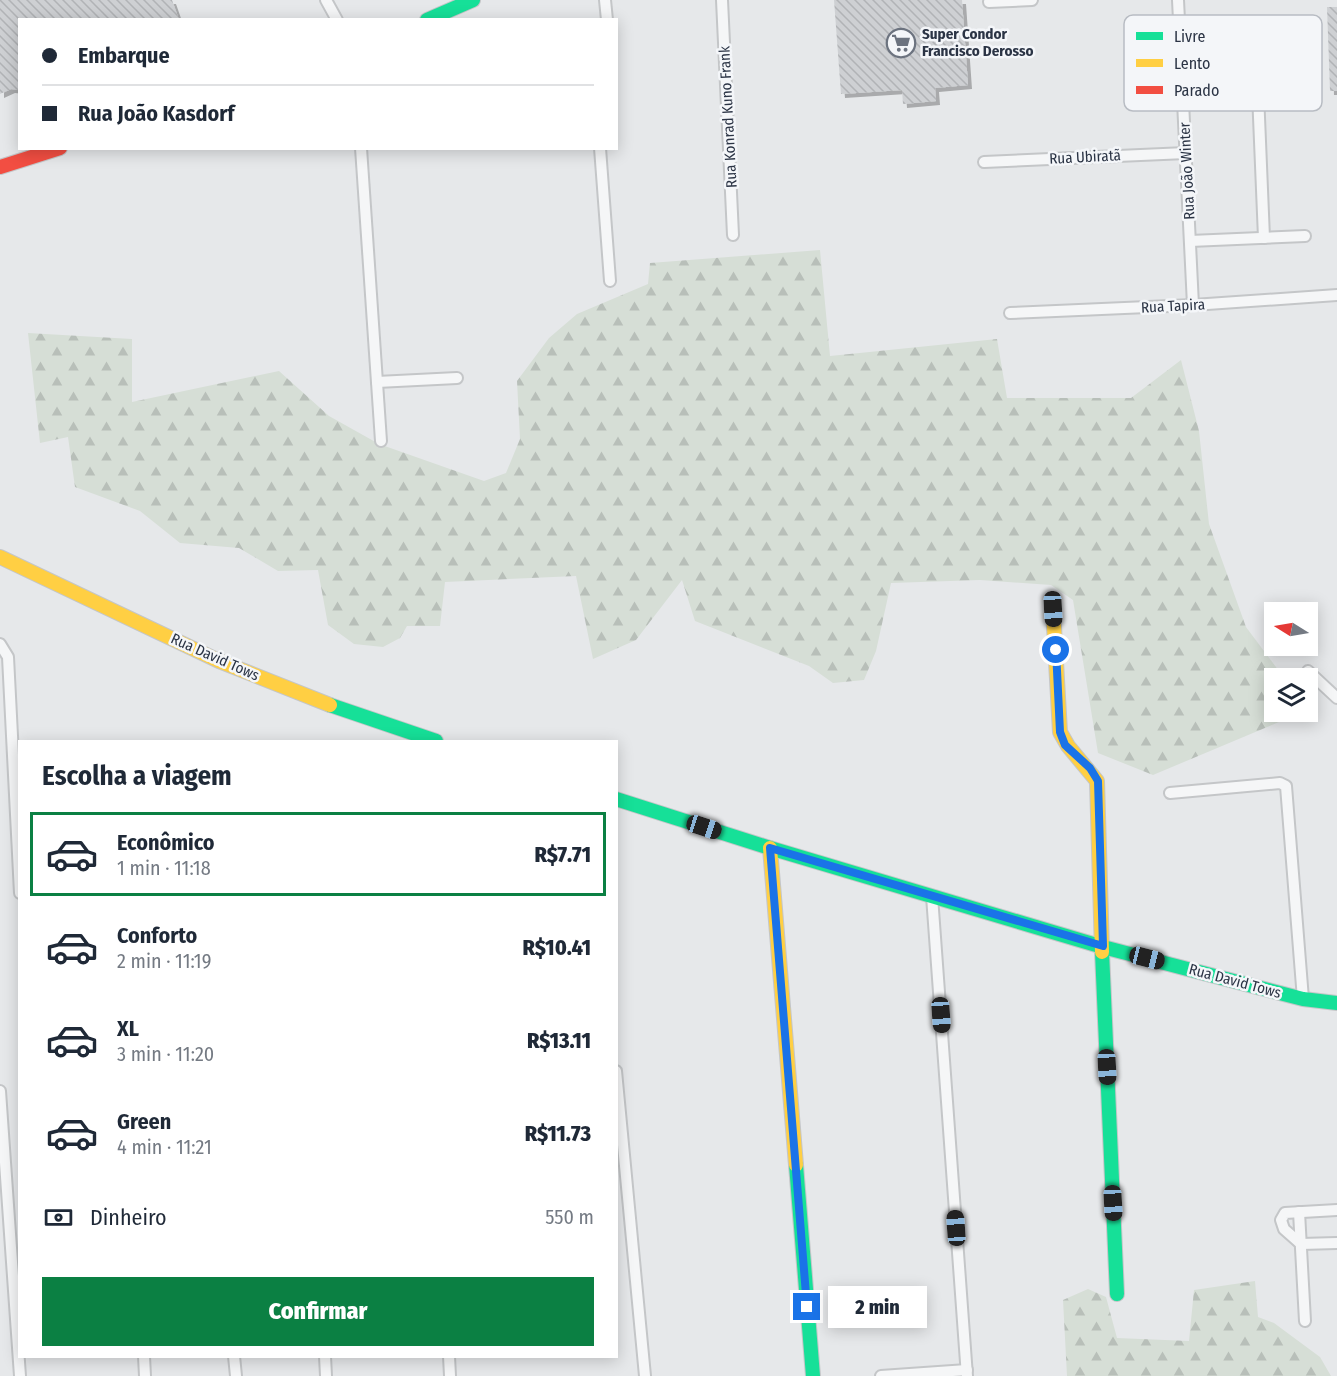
<!DOCTYPE html>
<html lang="pt">
<meta charset="utf-8">
<style>
:root{--surface:#fff;--page:#f2f2f3;--text:#1f2937;--muted:#747a83;--line:#e0e1e3;--accent:#0b8043}
body{margin:0;font-family:"Fira Sans Condensed",sans-serif;background:var(--page);color:var(--text);height:100vh;display:flex;flex-direction:column;font-size:22px;white-space:nowrap}
*{box-sizing:border-box;margin:0}
p{font-size:20px;color:var(--muted)}
.icon{flex:none;width:33px;height:33px;fill:none;stroke:currentColor;stroke-width:2;stroke-linecap:round;stroke-linejoin:round}
.map{position:relative;flex:1;overflow:hidden}
.details{position:absolute;left:18px;top:740px;width:600px;height:618px;display:flex;flex-direction:column;background:var(--surface);border-radius:0px;box-shadow:0 3px 15px #0003}
.details>*{flex:none}
.guide{position:absolute;left:18px;top:18px;width:600px;height:132px;border-radius:0px;box-shadow:0 3px 15px #0003;display:grid;align-content:center;height:132px;padding:0 24px;background:var(--surface)}
.needle{width:39px;rotate:281deg}
.buttons{position:absolute;left:1264px;top:602px;display:grid;gap:12px}
.buttons a{display:grid;place-items:center;width:54px;height:54px;border-radius:0px;background:var(--surface);box-shadow:0 3px 15px #0003;font-size:30px}
.end{position:absolute;width:27px;height:27px;margin:-14px;border:8px solid #1a73e8;background:#fff;box-shadow:0 0 0 3px #fff}
.from{border-radius:50%}
.bubble{position:absolute;height:42px;border-radius:0px;background:var(--surface);box-shadow:0 3px 15px #0003;font-size:20px;font-weight:800;line-height:42px;text-align:center}
.car{position:absolute;width:18px;height:36px;margin:-18px -9px;border-radius:8px;box-shadow:0 0 4px 2px #0007;background:linear-gradient(#222 24%,#8ab4d8 0 40%,#222 0 76%,#8ab4d8 0 86%,#222 0)}
.guide b{display:flex;align-items:center;gap:21px;height:57px;font-size:22px}
.guide b+b{border-top:2px solid var(--line)}
.guide i{width:15px;height:15px;background:var(--text)}
ul{padding:0;list-style:none}
li{display:flex;align-items:center;gap:18px;height:84px;margin:0 12px 9px;padding:0 12px;border:3px solid transparent;border-radius:0px}
li div{flex:1}
li b{display:block;font-size:22px}
li em{font-style:normal;font-weight:800}
li.selected{border-color:var(--accent)}
li>.icon{width:54px;height:54px;stroke-width:1.5}
h2{padding:0 24px;font-size:27px;line-height:72px}
.pay{display:flex;align-items:center;gap:15px;height:66px;padding:0 24px;font-size:22px}
.pay p{margin-inline-start:auto}
.cta{display:flex;gap:12px;margin-top:auto;padding:12px 24px}
.cta a{flex:1;height:69px;border-radius:0px;background:var(--accent);color:#fff;font-size:24px;font-weight:800;line-height:69px;text-align:center}
.map>svg:first-child{display:block}
.forest{fill:url(#forest-firs)}
.building{fill:url(#building-back-hatch);filter:url(#shadow)}
.lines{fill:none;stroke-linecap:round;stroke-linejoin:round}
.street-casing{stroke:#c4c6c8;stroke-width:14}
.fast-casing{stroke:#c4c6c8;stroke-width:16}
.slow-casing{stroke:#c4c6c8;stroke-width:16}
.jam-casing{stroke:#c4c6c8;stroke-width:16}
.street{stroke:#f5f6f7;stroke-width:10}
.fast{stroke:#16e098;stroke-width:14}
.slow{stroke:#ffcf43;stroke-width:14}
.jam{stroke:#f24e42;stroke-width:14}
.route{stroke:#1a73e8;stroke-width:8}
.labels{text-anchor:middle;stroke-width:5;stroke-linejoin:round;paint-order:stroke}
.poi-label{font-size:15px;font-weight:bold;fill:#2b3445;stroke:#f4f6f9;text-anchor:start}
.street-label{font-size:15px;fill:#2b3445;stroke:#f4f6f9}
.key{fill:#f4f6f9;stroke:#b8bcc3;stroke-width:1.5}
.key-label{font-size:16px;fill:#2b3445}
</style>
<div class="map">
<svg width="1337" height="1376" viewBox="0 0 1337 1376">
<defs>
<pattern id="forest-firs" width="22" height="20" patternUnits="userSpaceOnUse" patternTransform="scale(1.5)"><rect width="22" height="20" fill="#d6ded6"/><path d="M5 1l3.5 6h-7zM16 11l3.5 6h-7z" fill="#b8bfb9"/></pattern>
<pattern id="building-back-hatch" width="6" height="6" patternUnits="userSpaceOnUse" patternTransform="scale(1.5)"><rect width="6" height="6" fill="#ced0d3"/><path d="M-1 5l2 2M0 0l6 6M5-1l2 2" fill="none" stroke="#b1b3b6"/></pattern>
<filter id="shadow"><feDropShadow dx="4" dy="4" stdDeviation="0" flood-color="#0004"/></filter>
</defs>
<rect width="100%" height="100%" fill="#e6e8ea"/>
<!-- forest -->
<g class="forest">
<polygon points="820,250 830,356 997,339 1007,398 1131,398 1181,360 1199,431 1209,524 1246,627 1279,671 1281,678 1275,678 1275,711 1290,711 1291,717 1153,775 1098,753 1073,600 1051,585 980,580 891,583 876,651 864,680 833,683 809,666 695,621 682,580 636,640 593,659 576,576 445,582 440,626 407,626 400,638 383,647 354,644 328,625 318,570 278,571 239,548 180,543 140,511 75,487 68,437 40,443 28,333 132,339 132,402 279,371 329,416 379,444 484,481 506,473 520,439 517,381 549,338 577,314 648,284 650,263"/>
<polygon points="1255,1281 1258,1317 1274,1323 1320,1357 1331,1376 1067,1376 1063,1300 1088,1289 1106,1297 1117,1338 1189,1341 1194,1290"/>
</g>
<!-- building -->
<g class="building">
<polygon points="0,0 172,0 179,20 20,20 20,90 11,89 0,94"/>
<polygon points="834,0 962,0 968,85 935,88 936,101 903,104 902,90 841,94"/>
<polygon points="1327,7 1337,7 1337,91 1330,91"/>
</g>
<g class="lines">
<!-- street casing -->
<g class="street-casing">
<g id="street">
<polyline points="326,0 337,20"/>
<polyline points="605,0 607,20"/>
<polyline points="722,0 733,235"/>
<polyline points="1178,0 1193,305"/>
<polyline points="989,2 1032,0"/>
<polyline points="1258,93 1264,238"/>
<polyline points="361,148 381,441"/>
<polyline points="600,148 610,281"/>
<polyline points="984,162 1186,153"/>
<polyline points="1190,241 1305,236"/>
<polyline points="1010,313 1193,305 1337,295"/>
<polyline points="377,382 457,378"/>
<polyline points="0,644 8,657 20,893"/>
<polyline points="1308,671 1337,698"/>
<polyline points="1170,793 1280,783 1286,786 1303,999"/>
<polyline points="932,896 967,1376"/>
<polyline points="616,1071 645,1376"/>
<polyline points="0,1091 20,1376"/>
<polyline points="1337,1210 1285,1213 1281,1220 1284,1229 1301,1244 1337,1243"/>
<polyline points="1299,1212 1305,1321"/>
<polyline points="144,1356 145,1376"/>
<polyline points="234,1356 236,1376"/>
<polyline points="325,1356 326,1376"/>
<polyline points="449,1356 450,1376"/>
<polyline points="881,1376 967,1370"/>
</g>
</g>
<!-- fast casing -->
<g class="fast-casing">
<g id="fast">
<polyline points="427,20 473,0"/>
<polyline points="330,705 436,741"/>
<polyline points="616,799 770,848 1103,947 1303,999 1337,1003"/>
<polyline points="1102,952 1117,1294"/>
<polyline points="796,1165 813,1376"/>
</g>
</g>
<!-- slow casing -->
<g class="slow-casing">
<g id="slow">
<polyline points="0,557 219,661 330,705"/>
<polyline points="1053,609 1060,732 1068,746 1097,781 1102,952"/>
<polyline points="770,848 796,1165"/>
</g>
</g>
<!-- jam casing -->
<g class="jam-casing">
<polyline id="jam" points="0,167 60,148"/>
</g>
<!-- street -->
<use href="#street" class="street"/>
<!-- fast -->
<use href="#fast" class="fast"/>
<!-- slow -->
<use href="#slow" class="slow"/>
<!-- jam -->
<use href="#jam" class="jam"/>
</g>
<g class="lines">
<!-- route -->
<polyline class="route" points="807,1307 770,848 1103,946 1098,781 1090,768 1065,745 1060,732 1056,650"/>
</g>
<!-- icons -->
<defs>
<g id="supermarket-ring" transform="scale(1.5)"><circle r="9.5" fill="#f4f6f9" stroke="#6c737f" stroke-width="1.5"/><path d="M-6-5.5h2.5l.6 2H6L4.5 2H-2.5L-4.4-4H-6ZM-1.5 3.2a1.3 1.3 0 1 0 .1 0ZM3 3.2a1.3 1.3 0 1 0 .1 0Z" fill="#6c737f"/></g>
</defs>
<g fill-rule="evenodd">
<use href="#supermarket-ring" x="901" y="43"/>
</g>
<g class="labels">
<!-- poi labels -->
<g class="poi-label">
<text x="922" y="39">Super Condor<tspan x="922" dy="17">Francisco Derosso</tspan></text>
</g>
<!-- street labels -->
<g class="street-label">
<text transform="translate(728 117) rotate(-93)" y="5">Rua Konrad Kuno Frank</text>
<text transform="translate(1085 157) rotate(-3)" y="5">Rua Ubiratã</text>
<text transform="translate(1187 171) rotate(-93)" y="5">Rua João Winter</text>
<text transform="translate(1173 306) rotate(-3)" y="5">Rua Tapira</text>
<text transform="translate(215 657) rotate(24)" y="5">Rua David Tows</text>
<text transform="translate(1235 981) rotate(15)" y="5">Rua David Tows</text>
</g>
</g>
<!-- legend -->
<rect x="1124" y="15" width="198" height="96" rx="9" class="key"/>
<rect x="1136" y="32" width="27" height="8" fill="#16e098"/>
<rect x="1136" y="59" width="27" height="8" fill="#ffcf43"/>
<rect x="1136" y="86" width="27" height="8" fill="#f24e42"/>
<g class="key-label">
<text x="1174" y="42">Livre</text>
<text x="1174" y="69">Lento</text>
<text x="1174" y="96">Parado</text>
</g>
</svg>
<div class="buttons">
<a><svg class="needle" viewBox="-14 -14 28 28"><path d="M0-13l5 13h-10z" fill="#e53935"/><path d="M0 13l5-13h-10z" fill="#747a83"/></svg></a>
<a><svg class="icon" aria-label="layers" viewBox="0 0 24 24"><path d="M12 4l9 5-9 5-9-5zM3 14l9 5 9-5"/></svg></a>
</div>
<i class="end from" style="left:1056px;top:650px"></i>
<i class="end" style="left:807px;top:1307px"></i>
<div class="bubble" style="left:828px;top:1286px;width:99px">2 min</div>
<i class="car" style="left:1053px;top:609px;rotate:177deg"></i>
<i class="car" style="left:704px;top:827px;rotate:108deg"></i>
<i class="car" style="left:1147px;top:958px;rotate:104deg"></i>
<i class="car" style="left:941px;top:1015px;rotate:176deg"></i>
<i class="car" style="left:1107px;top:1067px;rotate:177deg"></i>
<i class="car" style="left:1113px;top:1203px;rotate:177deg"></i>
<i class="car" style="left:956px;top:1228px;rotate:356deg"></i>
<div class="guide">
<b><i class="from"></i>Embarque</b>
<b><i></i>Rua João Kasdorf</b>
</div>
<section class="details">
<h2>Escolha a viagem</h2>
<ul>
<li class="selected"><svg class="icon" aria-label="car" viewBox="0 0 24 24"><path d="M5 17H2v-5l4-1 3-4h7l3 4 3 1v5h-3M9 17h6M6 11h13"/><circle cx="7" cy="17" r="2"/><circle cx="17" cy="17" r="2"/></svg><div><b>Econômico</b><p>1 min · 11:18</p></div><em>R$7.71</em></li>
<li><svg class="icon" aria-label="car" viewBox="0 0 24 24"><path d="M5 17H2v-5l4-1 3-4h7l3 4 3 1v5h-3M9 17h6M6 11h13"/><circle cx="7" cy="17" r="2"/><circle cx="17" cy="17" r="2"/></svg><div><b>Conforto</b><p>2 min · 11:19</p></div><em>R$10.41</em></li>
<li><svg class="icon" aria-label="car" viewBox="0 0 24 24"><path d="M5 17H2v-5l4-1 3-4h7l3 4 3 1v5h-3M9 17h6M6 11h13"/><circle cx="7" cy="17" r="2"/><circle cx="17" cy="17" r="2"/></svg><div><b>XL</b><p>3 min · 11:20</p></div><em>R$13.11</em></li>
<li><svg class="icon" aria-label="car" viewBox="0 0 24 24"><path d="M5 17H2v-5l4-1 3-4h7l3 4 3 1v5h-3M9 17h6M6 11h13"/><circle cx="7" cy="17" r="2"/><circle cx="17" cy="17" r="2"/></svg><div><b>Green</b><p>4 min · 11:21</p></div><em>R$11.73</em></li>
</ul>
<div class="pay"><svg class="icon" aria-label="cash" viewBox="0 0 24 24"><path d="M3 7h18v10H3z"/><circle cx="12" cy="12" r="2"/></svg>Dinheiro<p>550 m</p></div>
<div class="cta"><a>Confirmar</a></div>
</section>
</div>
